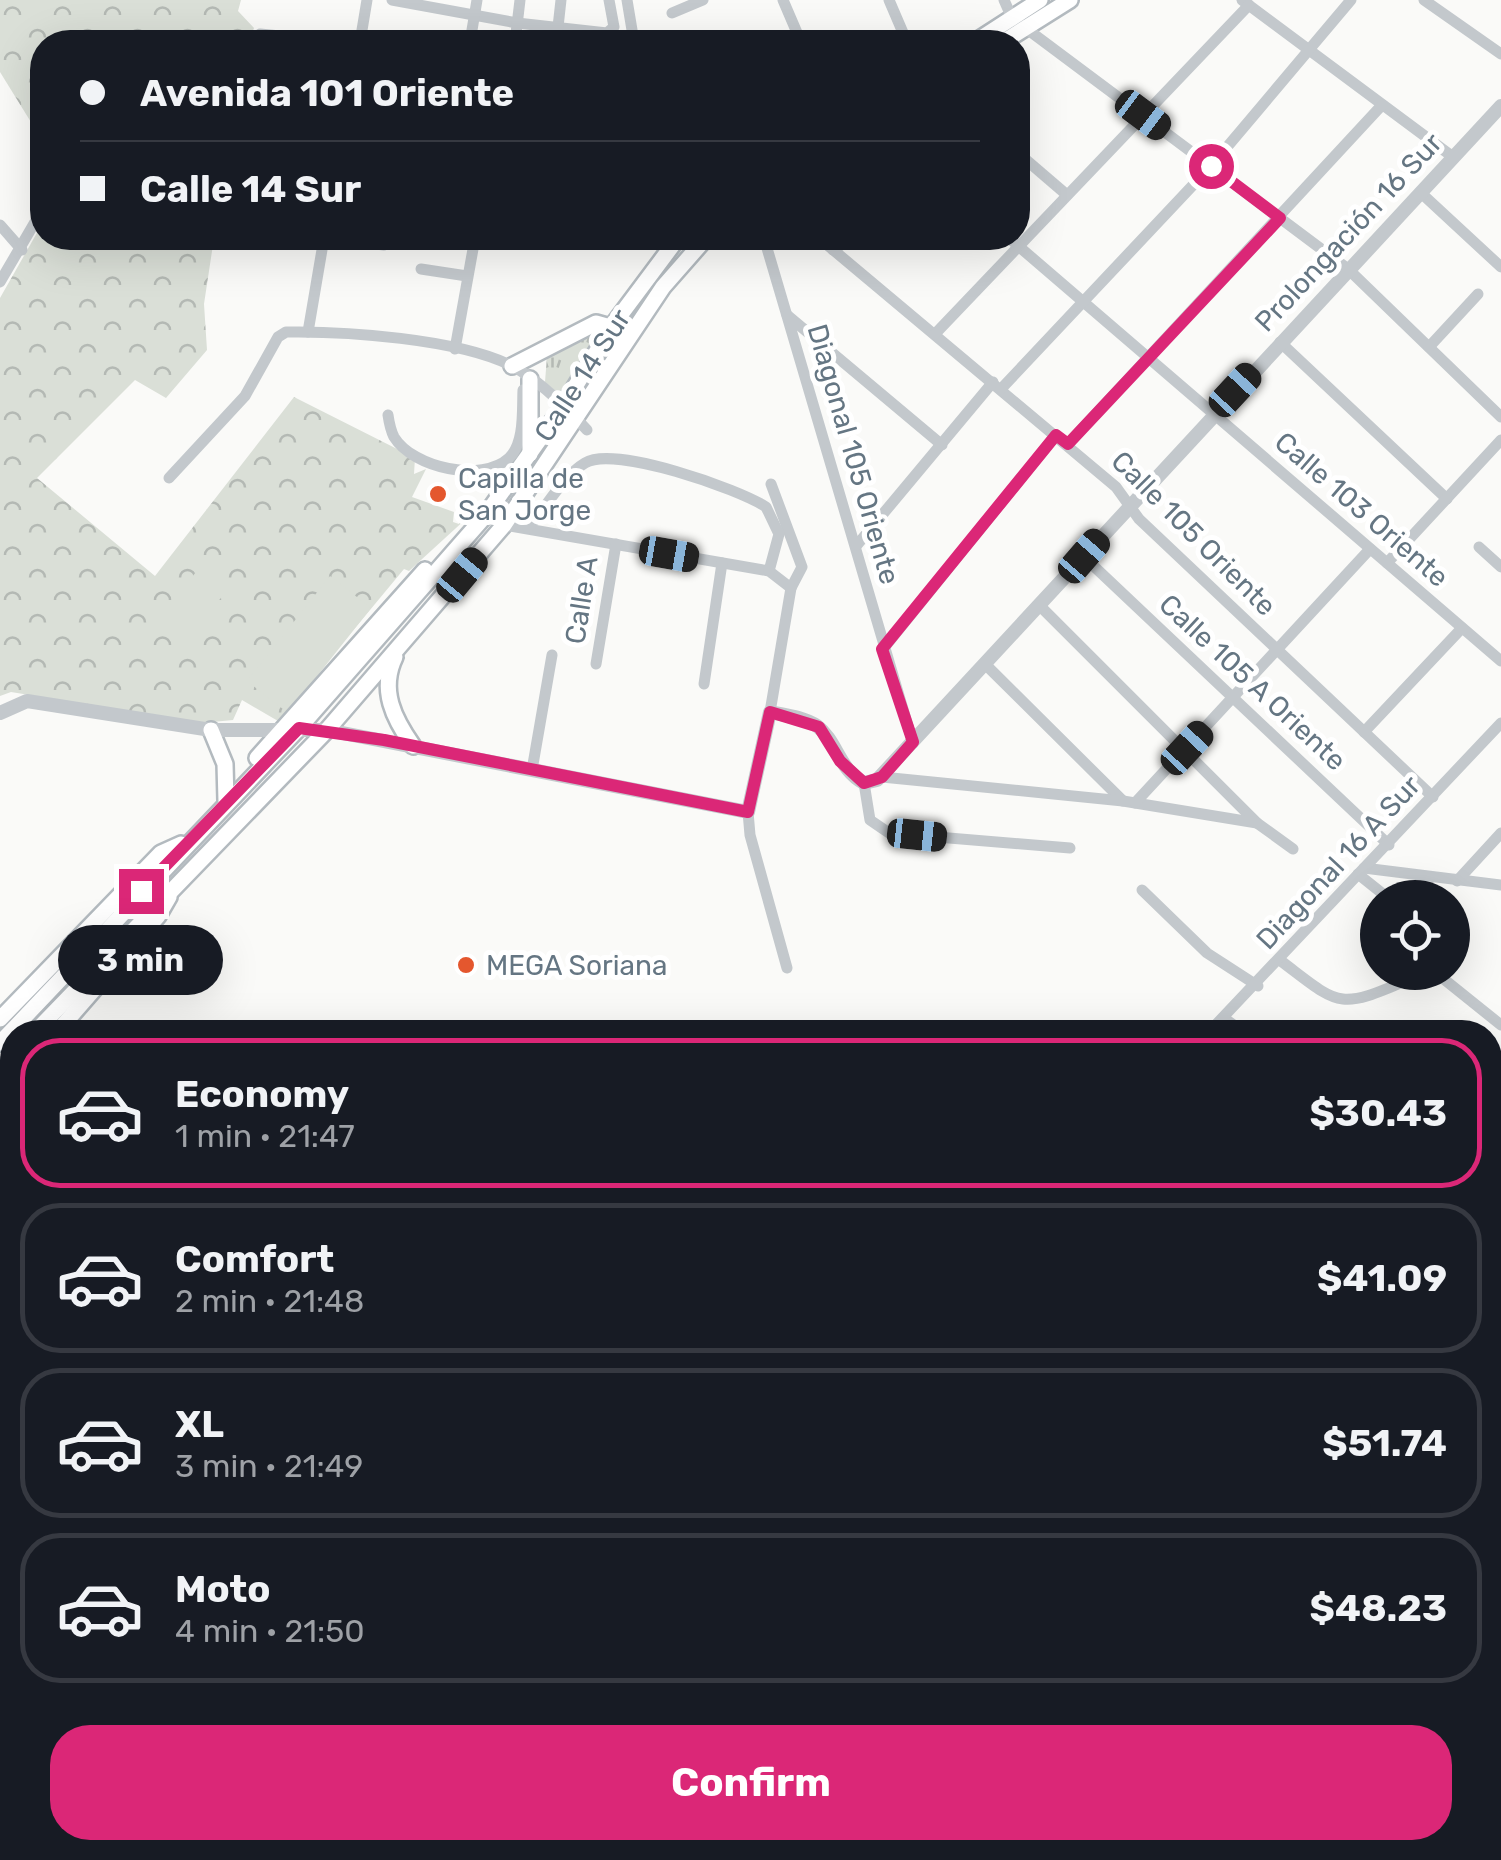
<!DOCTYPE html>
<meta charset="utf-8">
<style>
:root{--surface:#171b24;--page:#20242c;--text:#f1f3f6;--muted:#9ea1a6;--line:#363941;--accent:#db2777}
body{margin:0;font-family:Rubik,sans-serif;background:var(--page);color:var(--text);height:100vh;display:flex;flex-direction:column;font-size:38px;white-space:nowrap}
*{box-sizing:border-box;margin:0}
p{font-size:32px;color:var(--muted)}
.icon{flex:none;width:55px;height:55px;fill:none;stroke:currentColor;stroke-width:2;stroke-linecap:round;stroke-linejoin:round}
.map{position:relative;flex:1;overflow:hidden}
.panel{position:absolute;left:0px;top:1020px;width:1502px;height:840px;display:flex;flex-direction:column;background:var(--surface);border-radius:40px 40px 0 0;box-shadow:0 10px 40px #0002}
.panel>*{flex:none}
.banner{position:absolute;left:30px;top:30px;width:1000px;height:220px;border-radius:40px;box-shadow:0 10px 40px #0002;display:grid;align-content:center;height:220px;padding:0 50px;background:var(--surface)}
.tools{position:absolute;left:1360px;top:880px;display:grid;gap:20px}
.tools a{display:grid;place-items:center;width:110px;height:110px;border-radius:50%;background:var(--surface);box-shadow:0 10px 40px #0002;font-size:50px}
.end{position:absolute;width:45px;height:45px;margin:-22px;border:12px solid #db2777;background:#fff;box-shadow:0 0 0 5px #fff}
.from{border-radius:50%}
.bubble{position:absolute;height:70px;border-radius:35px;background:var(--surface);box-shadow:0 10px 40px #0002;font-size:32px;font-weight:700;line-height:70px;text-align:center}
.car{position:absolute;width:30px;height:60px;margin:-30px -15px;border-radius:12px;box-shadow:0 0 8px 2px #0007;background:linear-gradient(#222 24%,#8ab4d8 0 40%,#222 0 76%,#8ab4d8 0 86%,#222 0)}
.banner b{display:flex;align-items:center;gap:35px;height:95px;font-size:38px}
.banner b+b{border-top:2px solid var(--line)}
.banner i{width:25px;height:25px;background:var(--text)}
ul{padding:18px 0 0;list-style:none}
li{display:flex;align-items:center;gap:30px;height:150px;margin:0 20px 15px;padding:0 30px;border:5px solid var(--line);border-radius:40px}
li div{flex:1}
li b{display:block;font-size:38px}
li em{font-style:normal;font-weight:700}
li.current{border-color:var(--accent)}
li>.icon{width:90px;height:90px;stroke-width:1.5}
.button{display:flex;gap:20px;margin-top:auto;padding:20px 50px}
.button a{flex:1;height:115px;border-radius:40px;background:var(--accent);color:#fff;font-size:40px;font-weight:700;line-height:115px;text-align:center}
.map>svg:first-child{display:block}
.grass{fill:url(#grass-tufts)}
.park{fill:url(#park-crowns)}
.pitch{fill:#dadfd7}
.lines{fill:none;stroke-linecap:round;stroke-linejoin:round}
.secondary-casing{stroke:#b3babf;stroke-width:20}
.trunk-casing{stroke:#b4b9bd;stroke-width:22}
.minor{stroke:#c3c8cc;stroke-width:11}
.tertiary{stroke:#c3c8cc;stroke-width:14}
.secondary{stroke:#fff;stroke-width:15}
.trunk{stroke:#fff;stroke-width:18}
.route{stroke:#db2777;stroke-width:12}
.poi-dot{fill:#e4572e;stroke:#fff;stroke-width:4}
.labels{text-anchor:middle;stroke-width:10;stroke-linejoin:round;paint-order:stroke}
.street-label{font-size:28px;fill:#657683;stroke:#fff}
.poi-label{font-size:28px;fill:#657683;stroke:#fff;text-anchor:start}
</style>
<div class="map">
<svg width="1501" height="1860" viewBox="0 0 1501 1860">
<defs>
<pattern id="grass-tufts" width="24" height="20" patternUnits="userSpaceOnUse" patternTransform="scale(2.5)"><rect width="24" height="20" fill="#dadfd7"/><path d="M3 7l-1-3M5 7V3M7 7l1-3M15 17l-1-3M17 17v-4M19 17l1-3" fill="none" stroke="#b4b9b4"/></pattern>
<pattern id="park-crowns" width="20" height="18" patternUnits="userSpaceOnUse" patternTransform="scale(2.5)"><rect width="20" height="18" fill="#dadfd7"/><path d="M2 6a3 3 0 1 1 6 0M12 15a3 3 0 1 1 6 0" fill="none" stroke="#b4b9b4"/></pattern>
</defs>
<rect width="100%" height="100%" fill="#fafaf8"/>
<!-- grass -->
<polygon class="grass" points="604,326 561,396 545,382 547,356"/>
<!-- park -->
<g class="park">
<polygon points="0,0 241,0 238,11 254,28 249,42 42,42 42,140 0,72"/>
<polygon points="42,224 42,238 214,238 204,304 207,350 166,398 135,380 37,478 155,576 294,397 415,458 414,474 426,469 412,497 454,512 453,522 459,524 460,513 479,507 409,571 404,569 278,721 242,700 233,720 202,723 11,692 0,696 0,298"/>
<polygon points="18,1848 145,1848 133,1860 0,1860"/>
</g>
<!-- pitch -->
<g class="pitch">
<polygon points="203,563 231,585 188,640 160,618"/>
<polygon points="330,576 371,608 288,713 247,681"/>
</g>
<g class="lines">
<!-- secondary casing -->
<g class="secondary-casing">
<g id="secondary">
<polyline points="975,42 1040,0"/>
<polyline points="1003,42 1070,0"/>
<polyline points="512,366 596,323 621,330"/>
<polyline points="530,379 530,454"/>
<path d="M 395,657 C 379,690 394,719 413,746"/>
<polyline points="211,730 225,764 226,801"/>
<polyline points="257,758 425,570"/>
<polyline points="0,1019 161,853 181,844"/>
<polyline points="35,1032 327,730 504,525 663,287 706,238"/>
<polyline points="57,1032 158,916 169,897"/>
<polyline points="0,1043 299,728 485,516 562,408 613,325 678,238"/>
<polyline points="0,1072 12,1058"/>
<polyline points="0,1108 12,1088"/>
<polyline points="0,1224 12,1245"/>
</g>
</g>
<!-- trunk casing -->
<g class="trunk-casing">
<g id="trunk">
<polyline points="0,1255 12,1261"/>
<polyline points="0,1316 12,1321"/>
<polyline points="0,1354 12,1359"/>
<polyline points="0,1407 12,1413"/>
<polyline points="643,1848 649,1860"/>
<polyline points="678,1848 683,1860"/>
</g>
</g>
<!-- minor -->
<g class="minor">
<polyline points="392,0 517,23 607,33 614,27 609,0"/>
<polyline points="627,0 634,42"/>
<polyline points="783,0 801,42"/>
<polyline points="889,0 907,42"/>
<polyline points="1004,0 1012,18 1348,269 1501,417"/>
<polyline points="1242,0 1453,157"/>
<polyline points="1424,0 1501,54"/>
<polyline points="672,13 703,0"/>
<polyline points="558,27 561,0"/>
<polyline points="260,34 340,42"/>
<polyline points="360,42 367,0"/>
<polyline points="470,42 477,0"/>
<polyline points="515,42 520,0"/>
<polyline points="1018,153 1067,195"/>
<polyline points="1420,192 1501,267"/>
<polyline points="0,225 22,250"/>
<polyline points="764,238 913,743"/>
<polyline points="819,238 1116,487 1139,519 1433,797"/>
<polyline points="1009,238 1501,661"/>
<polyline points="833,250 852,238"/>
<polyline points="421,269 467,276"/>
<polyline points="0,282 42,210"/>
<polyline points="787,315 942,445"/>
<polyline points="308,332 324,238 384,245"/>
<polyline points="935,334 1249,5"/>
<polyline points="1280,342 1447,499"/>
<polyline points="1429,347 1478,294"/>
<polyline points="455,349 475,238"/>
<polyline points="1001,389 1211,166 1351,0"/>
<path d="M 388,415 C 389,422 391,431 394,437 C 413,468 482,483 509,458 C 525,443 522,410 523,390"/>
<polyline points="1068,444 1382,105"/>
<path d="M 169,478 L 245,396 L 278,337 L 286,332 C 346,331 457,339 510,365 C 537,378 567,408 587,430"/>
<polyline points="504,525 769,571 791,588 802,567 771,484"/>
<path d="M 528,528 C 545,509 563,476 585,463 C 614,445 739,489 766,507 L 779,534 L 769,571"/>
<polyline points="857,545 993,382"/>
<polyline points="1479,547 1501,567"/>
<polyline points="1083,556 1389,845"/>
<polyline points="1387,563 1501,440"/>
<polyline points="1039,605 1257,823 1293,849"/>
<polyline points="883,649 1056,435"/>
<polyline points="596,664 616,544"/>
<polyline points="986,665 1123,801"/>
<polyline points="704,684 722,563"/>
<polyline points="770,712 791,588"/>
<polyline points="1364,732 1462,628"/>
<polyline points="532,770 552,655"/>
<polyline points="882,777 1123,801 1257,823"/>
<polyline points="864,783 870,820 889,833 1070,848"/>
<polyline points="1135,803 1370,549"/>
<polyline points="748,812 750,835 787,968"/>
<polyline points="1364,868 1501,885"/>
<polyline points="1358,874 1388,898"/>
<polyline points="1457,881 1501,833"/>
<polyline points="1142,890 1207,953 1258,986"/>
<path d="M 1281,961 C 1338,1004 1337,1011 1405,981"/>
<polyline points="1435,972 1501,1025"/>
<polyline points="1224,1018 1243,1032"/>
<polyline points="1209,1032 1501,723"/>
<polyline points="1490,1117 1501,1125"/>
<polyline points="1490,1165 1501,1151"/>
<polyline points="1490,1276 1501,1284"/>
<polyline points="1490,1348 1501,1356"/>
<polyline points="1490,1377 1501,1362"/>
<polyline points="1490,1441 1501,1426"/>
<polyline points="0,1574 12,1580"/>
<polyline points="0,1603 12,1589"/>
<polyline points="0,1656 12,1662"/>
<polyline points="0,1747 12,1752"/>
<polyline points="213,1848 226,1860"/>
<polyline points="326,1848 338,1860"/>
<polyline points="934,1848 963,1860"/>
<polyline points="1162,1848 1178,1859"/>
<polyline points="417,1860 427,1848"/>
<polyline points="514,1860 527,1848"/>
<polyline points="968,1860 977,1848"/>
<polyline points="1177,1860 1187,1848"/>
<polyline points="1291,1860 1302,1854 1314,1858"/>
</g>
<!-- tertiary -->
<g class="tertiary">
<path d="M 0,713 L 27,701 L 211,730 L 327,730 L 748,812 L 770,712 C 785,715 804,717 817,726 C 837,741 839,770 864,783 L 877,780 L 1501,106"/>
<polyline points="0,1426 12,1432"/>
<polyline points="587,1848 592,1860"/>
<polyline points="296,1860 309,1848"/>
</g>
<!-- secondary -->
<use href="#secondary" class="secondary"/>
<!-- trunk -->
<use href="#trunk" class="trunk"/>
</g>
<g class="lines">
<!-- route -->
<polyline class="route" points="141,891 299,728 384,740 748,812 770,712 819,727 840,761 864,783 882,777 913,742 882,649 1056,435 1068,444 1280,218 1211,166"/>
</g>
<!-- markers -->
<g class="poi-dot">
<circle cx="438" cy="494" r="10"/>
<circle cx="466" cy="965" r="10"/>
</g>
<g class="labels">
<!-- street labels -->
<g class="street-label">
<text transform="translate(1348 232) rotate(-47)" y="10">Prolongación 16 Sur</text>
<text transform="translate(582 375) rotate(-57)" y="10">Calle 14 Sur</text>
<text transform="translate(854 454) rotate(74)" y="10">Diagonal 105 Oriente</text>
<text transform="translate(1362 509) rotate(41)" y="10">Calle 103 Oriente</text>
<text transform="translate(1194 533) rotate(45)" y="10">Calle 105 Oriente</text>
<text transform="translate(581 600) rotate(-81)" y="10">Calle A</text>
<text transform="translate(1253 682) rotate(43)" y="10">Calle 105 A Oriente</text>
<text transform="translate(1338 862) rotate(-47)" y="10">Diagonal 16 A Sur</text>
</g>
<!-- poi labels -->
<g class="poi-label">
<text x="458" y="488">Capilla de<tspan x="458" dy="32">San Jorge</tspan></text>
<text x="486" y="975">MEGA Soriana</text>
</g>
</g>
</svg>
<div class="tools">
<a><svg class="icon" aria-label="locate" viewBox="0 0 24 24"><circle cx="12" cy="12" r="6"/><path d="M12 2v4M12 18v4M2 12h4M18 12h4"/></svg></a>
</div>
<i class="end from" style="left:1211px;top:166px"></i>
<i class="end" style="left:141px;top:891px"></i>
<div class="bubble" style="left:58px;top:925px;width:165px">3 min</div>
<i class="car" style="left:1143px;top:115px;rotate:127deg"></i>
<i class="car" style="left:1235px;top:390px;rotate:43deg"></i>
<i class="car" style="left:669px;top:554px;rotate:100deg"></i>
<i class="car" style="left:1084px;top:556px;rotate:41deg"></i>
<i class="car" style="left:462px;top:575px;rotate:40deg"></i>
<i class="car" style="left:1187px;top:748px;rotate:43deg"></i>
<i class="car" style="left:917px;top:835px;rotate:96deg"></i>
<div class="banner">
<b><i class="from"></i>Avenida 101 Oriente</b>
<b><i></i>Calle 14 Sur</b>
</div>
<section class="panel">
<ul>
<li class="current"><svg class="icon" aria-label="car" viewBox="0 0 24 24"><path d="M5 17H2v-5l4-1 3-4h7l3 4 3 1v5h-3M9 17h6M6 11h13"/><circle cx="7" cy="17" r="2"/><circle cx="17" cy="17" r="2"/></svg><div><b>Economy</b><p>1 min · 21:47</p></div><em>$30.43</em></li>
<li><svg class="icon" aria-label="car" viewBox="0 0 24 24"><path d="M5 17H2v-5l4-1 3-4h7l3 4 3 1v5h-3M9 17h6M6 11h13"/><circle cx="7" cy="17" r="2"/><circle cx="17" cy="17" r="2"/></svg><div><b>Comfort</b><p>2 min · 21:48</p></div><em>$41.09</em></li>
<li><svg class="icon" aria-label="car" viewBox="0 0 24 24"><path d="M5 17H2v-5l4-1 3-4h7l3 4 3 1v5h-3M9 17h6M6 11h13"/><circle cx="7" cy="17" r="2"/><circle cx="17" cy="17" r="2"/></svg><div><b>XL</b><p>3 min · 21:49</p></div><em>$51.74</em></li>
<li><svg class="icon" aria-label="car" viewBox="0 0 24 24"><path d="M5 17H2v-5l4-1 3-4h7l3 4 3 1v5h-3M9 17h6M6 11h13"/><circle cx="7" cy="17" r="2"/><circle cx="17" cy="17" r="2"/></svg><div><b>Moto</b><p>4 min · 21:50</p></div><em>$48.23</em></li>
</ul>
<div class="button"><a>Confirm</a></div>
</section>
</div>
